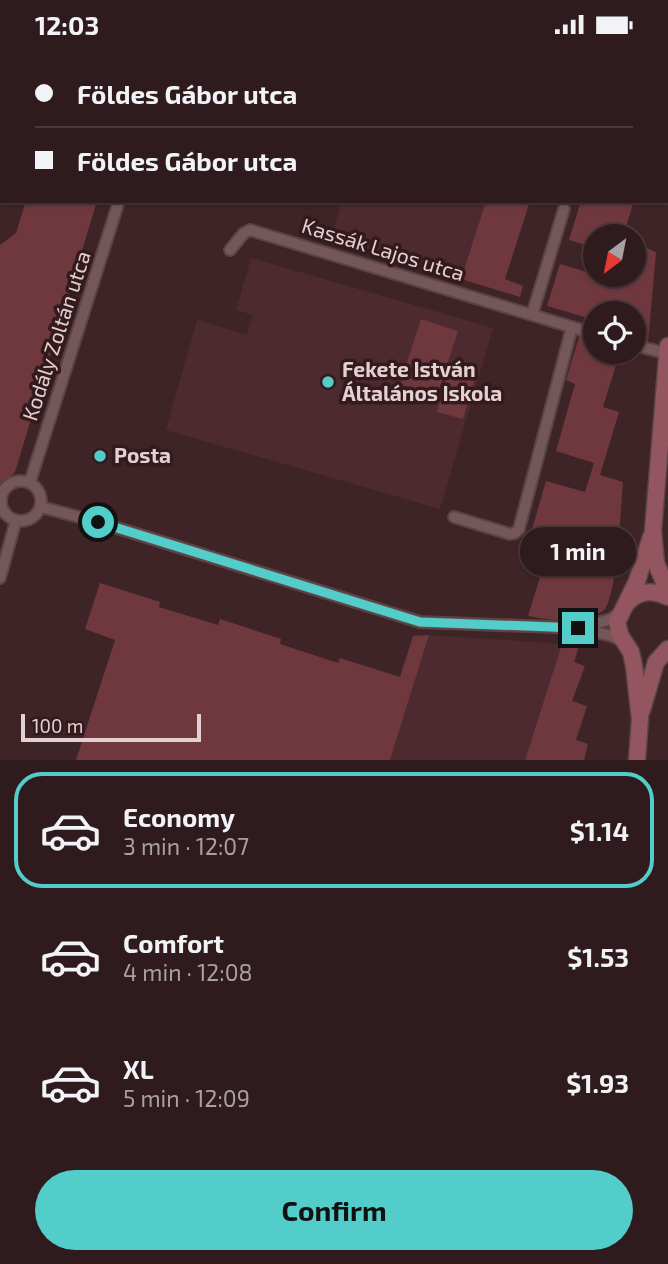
<!DOCTYPE html>
<meta charset="utf-8">
<style>
:root{--surface:#2f1b1d;--page:#3b282a;--text:#f1f3f6;--muted:#a7a1a4;--line:#4a393b;--accent:#53cdc9}
body{margin:0;font-family:"Exo 2",sans-serif;background:var(--page);color:var(--text);height:100vh;display:flex;flex-direction:column;font-size:26px;white-space:nowrap}
*{box-sizing:border-box;margin:0}
p{font-size:23px;color:var(--muted)}
.icon{flex:none;width:38px;height:38px;fill:none;stroke:currentColor;stroke-width:2;stroke-linecap:round;stroke-linejoin:round}
.map{position:relative;height:711px;overflow:hidden}
.sheet{display:flex;flex-direction:column;background:var(--surface);flex:1}
.sheet>*{flex:none}
.top-card{position:absolute;left:0px;top:0px;width:668px;height:154px;box-shadow:0 2px 5px #0004,0 0 0 2px var(--line);display:grid;align-content:center;height:154px;padding:0 35px;background:var(--surface)}
.needle{width:46px;rotate:212deg}
.tools{position:absolute;left:583px;top:175px;display:grid;gap:14px}
.tools a{display:grid;place-items:center;width:63px;height:63px;border-radius:50%;background:var(--surface);box-shadow:0 2px 5px #0004,0 0 0 2px var(--line);font-size:35px}
.scale{position:absolute;left:21px;bottom:18px;width:180px;box-sizing:border-box;padding-left:7px;border:4px solid #e3d0d2;border-top:0;font-size:19px;line-height:24px;white-space:nowrap;color:#e3d0d2;-webkit-text-stroke:5px #341a1d;paint-order:stroke}
.end{position:absolute;width:32px;height:32px;margin:-16px;border:9px solid #53cdc9;background:#111;box-shadow:0 0 0 4px #111}
.from{border-radius:50%}
.bubble{position:absolute;height:49px;border-radius:24px;background:var(--surface);box-shadow:0 2px 5px #0004,0 0 0 2px var(--line);font-size:23px;font-weight:700;line-height:49px;text-align:center}
.top-card b{display:flex;align-items:center;gap:24px;height:66px;font-size:26px}
.top-card b+b{border-top:2px solid var(--line)}
.top-card i{width:18px;height:18px;background:var(--text)}
ul{padding:12px 0 0;list-style:none}
li{display:flex;align-items:center;gap:21px;height:116px;margin:0 14px 10px;padding:0 21px;border:4px solid transparent;border-radius:28px}
li div{flex:1}
li b{display:block;font-size:26px}
li em{font-style:normal;font-weight:700}
li.on{border-color:var(--accent)}
li>.icon{width:63px;height:63px;stroke-width:1.5}
.cta{display:flex;gap:14px;margin-top:auto;padding:14px 35px}
.cta a{flex:1;height:80px;border-radius:42px;background:var(--accent);color:#111;font-size:28px;font-weight:700;line-height:80px;text-align:center}
.status{display:flex;justify-content:space-between;align-items:center;height:49px;padding:0 35px;background:var(--surface);direction:ltr}
.status svg{height:19px;fill:currentColor}
.map>svg:first-child{display:block}
.built{fill:#4d2a2f}
.green{fill:#6f383f}
.lines{fill:none;stroke-linecap:round;stroke-linejoin:round}
.street-casing{stroke:#5a4346;stroke-width:14}
.secondary-casing{stroke:#5a4346;stroke-width:19}
.street{stroke:#755659;stroke-width:10}
.secondary{stroke:#93555f;stroke-width:16}
.route{stroke:#53cdc9;stroke-width:9}
.poi-dot{fill:#53cdc9;stroke:#341a1d;stroke-width:2.5}
.labels{text-anchor:middle;stroke-width:7;stroke-linejoin:round;paint-order:stroke}
.street-label{font-size:21px;fill:#e3d0d2;stroke:#341a1d}
.poi-label{font-size:21px;font-weight:bold;fill:#e3d0d2;stroke:#341a1d;text-anchor:start}
</style>
<div class="status"><b>12:03</b><svg viewBox="0 0 49 12"><path d="M0 12V9h3v3zM5 12V6h3v6zM10 12V3h3v9zM15 12V0h3v12zM26 1h20v11H26zM47 4h2v5h-2z"/></svg></div>
<div class="map">
<svg width="668" height="711" viewBox="0 0 668 711">
<rect width="100%" height="100%" fill="#3f2427"/>
<!-- built -->
<g class="built">
<polygon points="342,152 486,152 461,230 331,188"/>
<polygon points="251,209 493,279 440,460 166,381 197,271 247,286 253,266 236,261"/>
<polygon points="429,586 562,595 525,711 390,711"/>
</g>
<!-- green -->
<g class="green">
<polygon points="261,0 523,0 528,2 260,2"/>
<polygon points="26,152 97,152 15,423 3,436 0,435 0,196 16,184"/>
<polygon points="486,152 530,152 505,230 523,237 520,248 461,230"/>
<polygon points="581,152 634,152 623,187 595,187 595,199 569,191"/>
<polygon points="634,194 656,203 648,294 634,291 634,264 595,264 595,271 547,257 560,215 597,226 634,226"/>
<polygon points="421,270 458,282 437,347 400,335"/>
<path d="M 581,282 L 595,287 L 595,303 L 620,303 L 603,358 L 619,363 L 600,426 L 623,433 C 621,454 617,553 603,562 C 582,576 550,571 528,567 L 546,509 L 554,511 L 559,495 L 531,484 L 546,432 L 585,443 L 594,414 L 556,402 L 575,335 L 566,331 Z"/>
<polygon points="450,314 477,321 463,370 437,363"/>
<polygon points="100,534 160,553 159,558 218,576 220,570 281,590 280,595 338,614 340,609 400,628 413,587 429,586 390,711 76,711 115,591 85,580"/>
<polygon points="581,591 574,613 585,617 572,652 587,657 576,691 588,695 584,711 525,711 562,595"/>
</g>
<g class="lines">
<!-- street casing -->
<g class="street-casing">
<g id="street">
<polyline points="165,2 165,0"/>
<polyline points="550,2 550,0"/>
<polyline points="667,72 668,73"/>
<polyline points="230,201 244,184 250,181 595,285"/>
<polyline points="532,266 564,160"/>
<polyline points="634,296 668,305"/>
<circle cx="21" cy="452" r="20"/>
<polyline points="30,433 119,152"/>
<polyline points="41,458 98,473 420,573 578,579 612,587 624,593"/>
<polyline points="454,468 510,485 515,484 519,480 572,278"/>
<polyline points="0,529 16,471"/>
<polyline points="579,579 611,570 619,564"/>
</g>
</g>
<!-- secondary casing -->
<g class="secondary-casing">
<g id="secondary">
<polyline points="668,297 653,482 656,514 668,543"/>
<path d="M 628,553 C 640,541 653,541 668,548"/>
<polyline points="642,661 656,613 668,600"/>
<polyline points="637,711 640,670 634,617 631,603 620,586 617,573 637,532 651,488"/>
</g>
</g>
<!-- street -->
<use href="#street" class="street"/>
<!-- secondary -->
<use href="#secondary" class="secondary"/>
</g>
<g class="lines">
<!-- route -->
<polyline class="route" points="98,473 420,573 578,579"/>
</g>
<!-- markers -->
<g class="poi-dot">
<circle cx="328" cy="333" r="7"/>
<circle cx="100" cy="407" r="7"/>
</g>
<g class="labels">
<!-- street labels -->
<g class="street-label">
<text transform="translate(383 201) rotate(17)" y="7">Kassák Lajos utca</text>
<text transform="translate(57 287) rotate(-72)" y="7">Kodály Zoltán utca</text>
</g>
<!-- poi labels -->
<g class="poi-label">
<text x="342" y="328">Fekete István<tspan x="342" dy="24">Általános Iskola</tspan></text>
<text x="114" y="414">Posta</text>
</g>
</g>
</svg>
<div class="tools">
<a><svg class="needle" viewBox="-14 -14 28 28"><path d="M0-13l5 13h-10z" fill="#e53935"/><path d="M0 13l5-13h-10z" fill="#a7a1a4"/></svg></a>
<a><svg class="icon" aria-label="locate" viewBox="0 0 24 24"><circle cx="12" cy="12" r="6"/><path d="M12 2v4M12 18v4M2 12h4M18 12h4"/></svg></a>
</div>
<div class="scale">100 m</div>
<i class="end from" style="left:98px;top:473px"></i>
<i class="end" style="left:578px;top:579px"></i>
<div class="bubble" style="left:520px;top:478px;width:116px">1 min</div>
<div class="top-card">
<b><i class="from"></i>Földes Gábor utca</b>
<b><i></i>Földes Gábor utca</b>
</div>
</div>
<section class="sheet">
<ul>
<li class="on"><svg class="icon" aria-label="car" viewBox="0 0 24 24"><path d="M5 17H2v-5l4-1 3-4h7l3 4 3 1v5h-3M9 17h6M6 11h13"/><circle cx="7" cy="17" r="2"/><circle cx="17" cy="17" r="2"/></svg><div><b>Economy</b><p>3 min · 12:07</p></div><em>$1.14</em></li>
<li><svg class="icon" aria-label="car" viewBox="0 0 24 24"><path d="M5 17H2v-5l4-1 3-4h7l3 4 3 1v5h-3M9 17h6M6 11h13"/><circle cx="7" cy="17" r="2"/><circle cx="17" cy="17" r="2"/></svg><div><b>Comfort</b><p>4 min · 12:08</p></div><em>$1.53</em></li>
<li><svg class="icon" aria-label="car" viewBox="0 0 24 24"><path d="M5 17H2v-5l4-1 3-4h7l3 4 3 1v5h-3M9 17h6M6 11h13"/><circle cx="7" cy="17" r="2"/><circle cx="17" cy="17" r="2"/></svg><div><b>XL</b><p>5 min · 12:09</p></div><em>$1.93</em></li>
</ul>
<div class="cta"><a>Confirm</a></div>
</section>
